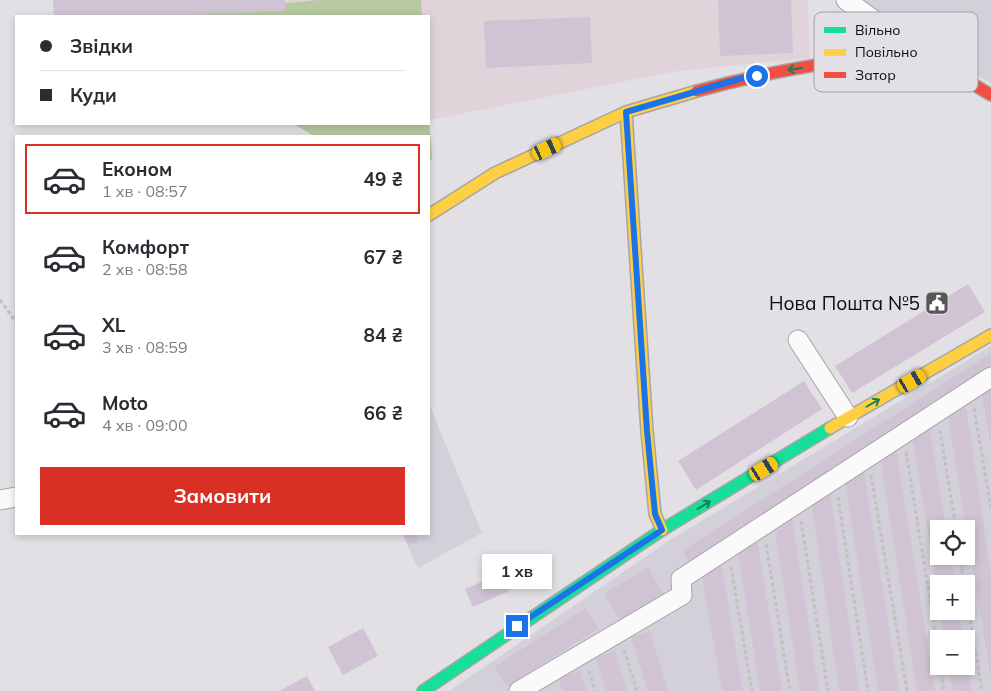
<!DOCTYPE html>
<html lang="uk">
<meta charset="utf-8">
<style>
:root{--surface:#fff;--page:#f7f7f7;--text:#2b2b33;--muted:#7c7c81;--line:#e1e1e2;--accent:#d93025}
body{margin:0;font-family:Mulish,sans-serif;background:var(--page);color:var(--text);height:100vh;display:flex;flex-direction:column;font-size:19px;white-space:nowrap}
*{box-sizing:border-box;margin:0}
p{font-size:16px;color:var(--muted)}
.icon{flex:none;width:28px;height:28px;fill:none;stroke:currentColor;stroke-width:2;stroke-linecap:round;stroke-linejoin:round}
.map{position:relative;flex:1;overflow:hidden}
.drawer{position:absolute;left:15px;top:135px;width:415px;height:400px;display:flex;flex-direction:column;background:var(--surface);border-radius:0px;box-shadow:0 2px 8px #0003}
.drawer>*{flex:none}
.top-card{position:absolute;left:15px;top:15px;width:415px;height:110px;border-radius:0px;box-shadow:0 2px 8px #0003;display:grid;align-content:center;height:110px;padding:0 25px;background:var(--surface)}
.controls{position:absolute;left:930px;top:520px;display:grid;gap:10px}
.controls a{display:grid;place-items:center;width:45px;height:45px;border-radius:0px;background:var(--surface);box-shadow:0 2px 8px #0003;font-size:25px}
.end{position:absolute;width:22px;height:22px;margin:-11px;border:6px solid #1a73e8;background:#fff;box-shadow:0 0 0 2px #fff}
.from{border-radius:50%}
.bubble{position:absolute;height:35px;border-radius:0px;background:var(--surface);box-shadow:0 2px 8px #0003;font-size:16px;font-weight:700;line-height:35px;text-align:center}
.car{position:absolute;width:15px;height:30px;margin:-15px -8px;border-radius:6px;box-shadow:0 0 4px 1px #0007;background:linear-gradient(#f5c518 24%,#345 0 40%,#f5c518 0 76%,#345 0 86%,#f5c518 0)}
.top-card b{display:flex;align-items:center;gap:18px;height:48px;font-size:19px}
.top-card b+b{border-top:1px solid var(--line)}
.top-card i{width:12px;height:12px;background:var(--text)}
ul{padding:9px 0 0;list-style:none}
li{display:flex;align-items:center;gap:15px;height:70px;margin:0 10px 8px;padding:0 15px;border:2px solid transparent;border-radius:0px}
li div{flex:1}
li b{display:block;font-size:19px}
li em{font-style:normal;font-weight:700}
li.active{border-color:var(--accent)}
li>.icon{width:45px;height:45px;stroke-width:1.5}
.button{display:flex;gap:10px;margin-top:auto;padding:10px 25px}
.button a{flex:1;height:58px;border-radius:0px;background:var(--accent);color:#fff;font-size:20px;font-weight:700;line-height:58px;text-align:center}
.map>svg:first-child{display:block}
.built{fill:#d4d0d9;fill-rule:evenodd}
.industrial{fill:#e1d3da}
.forest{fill:#b7c9a0}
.building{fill:#d0c4d4}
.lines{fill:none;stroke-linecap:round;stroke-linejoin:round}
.street-casing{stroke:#a6a4a7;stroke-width:21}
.fast-casing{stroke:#a6a4a7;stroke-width:14}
.slow-casing{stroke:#a6a4a7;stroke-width:14}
.jam-casing{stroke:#a6a4a7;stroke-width:14}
.path{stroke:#c2c1c2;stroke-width:3;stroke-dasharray:4 2.5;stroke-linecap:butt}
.street{stroke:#fbfafb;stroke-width:19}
.fast{stroke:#16e098;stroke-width:11}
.slow{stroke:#ffcf43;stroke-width:11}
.jam{stroke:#f24e42;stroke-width:11}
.oneway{stroke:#128059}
.route{stroke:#1a73e8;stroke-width:6}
.labels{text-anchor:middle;stroke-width:4;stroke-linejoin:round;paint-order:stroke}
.poi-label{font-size:19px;fill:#0c0b0d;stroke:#e2dfe6;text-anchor:end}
.key{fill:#e2dfe6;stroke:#a29fa5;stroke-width:1}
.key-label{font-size:14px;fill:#0c0b0d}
</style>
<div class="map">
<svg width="991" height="691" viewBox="0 0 991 691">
<rect width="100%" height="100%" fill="#e2e0e5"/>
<!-- built -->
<g class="built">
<polygon points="861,0 991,0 991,83 937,53"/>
<path d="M 991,346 L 991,691 L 453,691 L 452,689 L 670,540 ZM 939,529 L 966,529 L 966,556 L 939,556 ZM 939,584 L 966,584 L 966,611 L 939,611 ZM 939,639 L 966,639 L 966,666 L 939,666 Z"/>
<polygon points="429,404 482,533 418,568 402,534 429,534"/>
</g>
<!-- industrial -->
<polygon class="industrial" points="53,0 808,0 810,58 677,71 429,120 429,16 422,16 422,14 54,16"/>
<!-- forest -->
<g class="forest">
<polygon points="318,0 421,0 422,16 162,16"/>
<polygon points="429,114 432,159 429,162 429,136 314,136 294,124 429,124"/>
</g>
<!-- building -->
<g class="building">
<polygon points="53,0 285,0 285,11 165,16 54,16"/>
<polygon points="718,0 791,0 793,53 720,56"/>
<polygon points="590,17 592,63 486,68 484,21"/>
<polygon points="968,284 985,312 852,393 835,366"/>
<polygon points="991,353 991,369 689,562 682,551"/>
<polygon points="804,381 822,409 696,490 678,461"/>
<polygon points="991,389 991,441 990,441 982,396"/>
<polygon points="966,407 991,574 991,679 948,417"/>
<polygon points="930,429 946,529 939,529 939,556 951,556 955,584 939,584 938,594 913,440"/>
<polygon points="896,448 935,691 917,691 881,463"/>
<polygon points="864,472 899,691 878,691 845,483"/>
<polygon points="830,492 859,691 839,691 812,506"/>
<polygon points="792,519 819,691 800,691 775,532"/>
<polygon points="404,534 416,534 419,541 409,546"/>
<polygon points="757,540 782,691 760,691 738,554"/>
<polygon points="721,563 743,691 722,691 702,578"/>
<polygon points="648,567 664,595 621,621 604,594"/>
<polygon points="501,573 509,591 473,607 465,589"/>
<polygon points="586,608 599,628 507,687 494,667"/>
<polygon points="940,611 959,611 964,639 945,639"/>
<polygon points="363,628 378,656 343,675 328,647"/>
<polygon points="650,631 668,691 648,691 631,637"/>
<polygon points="615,651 627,691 606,691 596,657"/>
<polygon points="966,662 972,691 953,691 949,666 966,666"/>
<polygon points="580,671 586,691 562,691 558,678"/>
<polygon points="307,676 315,691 279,691"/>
</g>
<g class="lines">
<!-- street casing -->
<g class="street-casing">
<g id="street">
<polyline points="846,0 929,60"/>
<polyline points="798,340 848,417"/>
<polyline points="0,500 16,497"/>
<polyline points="519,691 682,595 681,579 991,377"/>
</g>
</g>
<!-- fast casing -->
<g class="fast-casing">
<polyline id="fast" points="423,691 662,530 830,428"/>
</g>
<!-- slow casing -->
<g class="slow-casing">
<g id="slow">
<polyline points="626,112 647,431 655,514 662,530"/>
<polyline points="429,215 495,173 626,112 697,91"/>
<polyline points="830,428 991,335"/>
</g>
</g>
<!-- jam casing -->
<g class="jam-casing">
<path id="jam" d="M 697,91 C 744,78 888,45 931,61 C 951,69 972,84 991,95"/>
</g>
<!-- path -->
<g class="path">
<polyline points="0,300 16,322"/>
<polyline points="974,408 991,508"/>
<polyline points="940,430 956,529"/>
<polyline points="906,452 939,656"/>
<polyline points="871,475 907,691"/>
<polyline points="838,497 868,691"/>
<polyline points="801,521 828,691"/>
<polyline points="766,544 790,691"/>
<polyline points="960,556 964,584"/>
<polyline points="731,567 752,691"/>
<polyline points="966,595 982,691"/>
<polyline points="624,650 637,691"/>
<polyline points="940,666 944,691"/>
<polyline points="589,671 595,691"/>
</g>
<!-- street -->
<use href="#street" class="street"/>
<!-- fast -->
<use href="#fast" class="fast"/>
<!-- slow -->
<use href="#slow" class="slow"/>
<!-- jam -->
<use href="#jam" class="jam"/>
</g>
<!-- one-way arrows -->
<defs><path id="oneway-shaft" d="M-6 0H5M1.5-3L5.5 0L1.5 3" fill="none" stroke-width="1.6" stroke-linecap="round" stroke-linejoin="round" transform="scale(1.25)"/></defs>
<g class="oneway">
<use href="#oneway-shaft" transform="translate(795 69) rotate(170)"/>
<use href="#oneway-shaft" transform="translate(873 403) rotate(-30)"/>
<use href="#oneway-shaft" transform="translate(704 505) rotate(-31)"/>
</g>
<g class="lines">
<!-- route -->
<polyline class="route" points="517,626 662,530 655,514 647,431 626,112 739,79 757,76"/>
</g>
<!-- icons -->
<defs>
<g id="civic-square" transform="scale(1.25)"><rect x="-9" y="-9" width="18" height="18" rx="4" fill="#575659" stroke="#e2dfe6"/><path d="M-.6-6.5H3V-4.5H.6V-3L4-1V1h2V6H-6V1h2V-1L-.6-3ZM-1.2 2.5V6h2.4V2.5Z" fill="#fff"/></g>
</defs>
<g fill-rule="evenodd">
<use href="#civic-square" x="937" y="303"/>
</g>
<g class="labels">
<!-- poi labels -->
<g class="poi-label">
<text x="920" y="310">Нова Пошта №5</text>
</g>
</g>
<!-- legend -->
<rect x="814" y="12" width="164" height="80" rx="8" class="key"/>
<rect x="824" y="27" width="22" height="6" fill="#16e098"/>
<rect x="824" y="49" width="22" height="7" fill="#ffcf43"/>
<rect x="824" y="72" width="22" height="6" fill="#f24e42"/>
<g class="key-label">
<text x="855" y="35">Вільно</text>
<text x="855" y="57">Повільно</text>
<text x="855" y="80">Затор</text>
</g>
</svg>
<div class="controls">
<a><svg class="icon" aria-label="locate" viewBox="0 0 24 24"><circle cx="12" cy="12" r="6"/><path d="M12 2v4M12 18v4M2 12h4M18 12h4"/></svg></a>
<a>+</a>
<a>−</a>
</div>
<i class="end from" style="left:757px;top:76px"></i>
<i class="end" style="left:517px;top:626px"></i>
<div class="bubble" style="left:482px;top:554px;width:70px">1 хв</div>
<i class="car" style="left:547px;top:149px;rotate:65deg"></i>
<i class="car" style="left:912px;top:381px;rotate:60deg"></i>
<i class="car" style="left:764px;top:469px;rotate:59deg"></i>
<div class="top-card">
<b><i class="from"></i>Звідки</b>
<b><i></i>Куди</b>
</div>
<section class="drawer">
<ul>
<li class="active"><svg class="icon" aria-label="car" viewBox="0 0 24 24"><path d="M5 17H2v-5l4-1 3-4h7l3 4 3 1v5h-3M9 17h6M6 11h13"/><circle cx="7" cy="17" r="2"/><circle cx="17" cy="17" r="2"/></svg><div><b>Економ</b><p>1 хв · 08:57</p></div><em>49 ₴</em></li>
<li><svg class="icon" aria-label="car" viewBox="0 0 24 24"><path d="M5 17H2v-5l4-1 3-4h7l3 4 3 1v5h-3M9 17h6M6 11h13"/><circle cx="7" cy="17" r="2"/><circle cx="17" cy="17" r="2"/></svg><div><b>Комфорт</b><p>2 хв · 08:58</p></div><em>67 ₴</em></li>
<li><svg class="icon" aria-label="car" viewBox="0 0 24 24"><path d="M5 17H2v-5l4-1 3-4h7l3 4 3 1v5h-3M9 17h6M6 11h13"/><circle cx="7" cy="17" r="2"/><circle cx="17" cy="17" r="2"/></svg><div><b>XL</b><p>3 хв · 08:59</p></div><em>84 ₴</em></li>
<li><svg class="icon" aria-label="car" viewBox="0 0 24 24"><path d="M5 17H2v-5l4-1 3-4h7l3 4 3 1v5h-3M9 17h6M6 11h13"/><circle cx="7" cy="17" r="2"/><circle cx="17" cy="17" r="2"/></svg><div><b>Moto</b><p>4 хв · 09:00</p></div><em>66 ₴</em></li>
</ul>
<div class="button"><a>Замовити</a></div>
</section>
</div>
